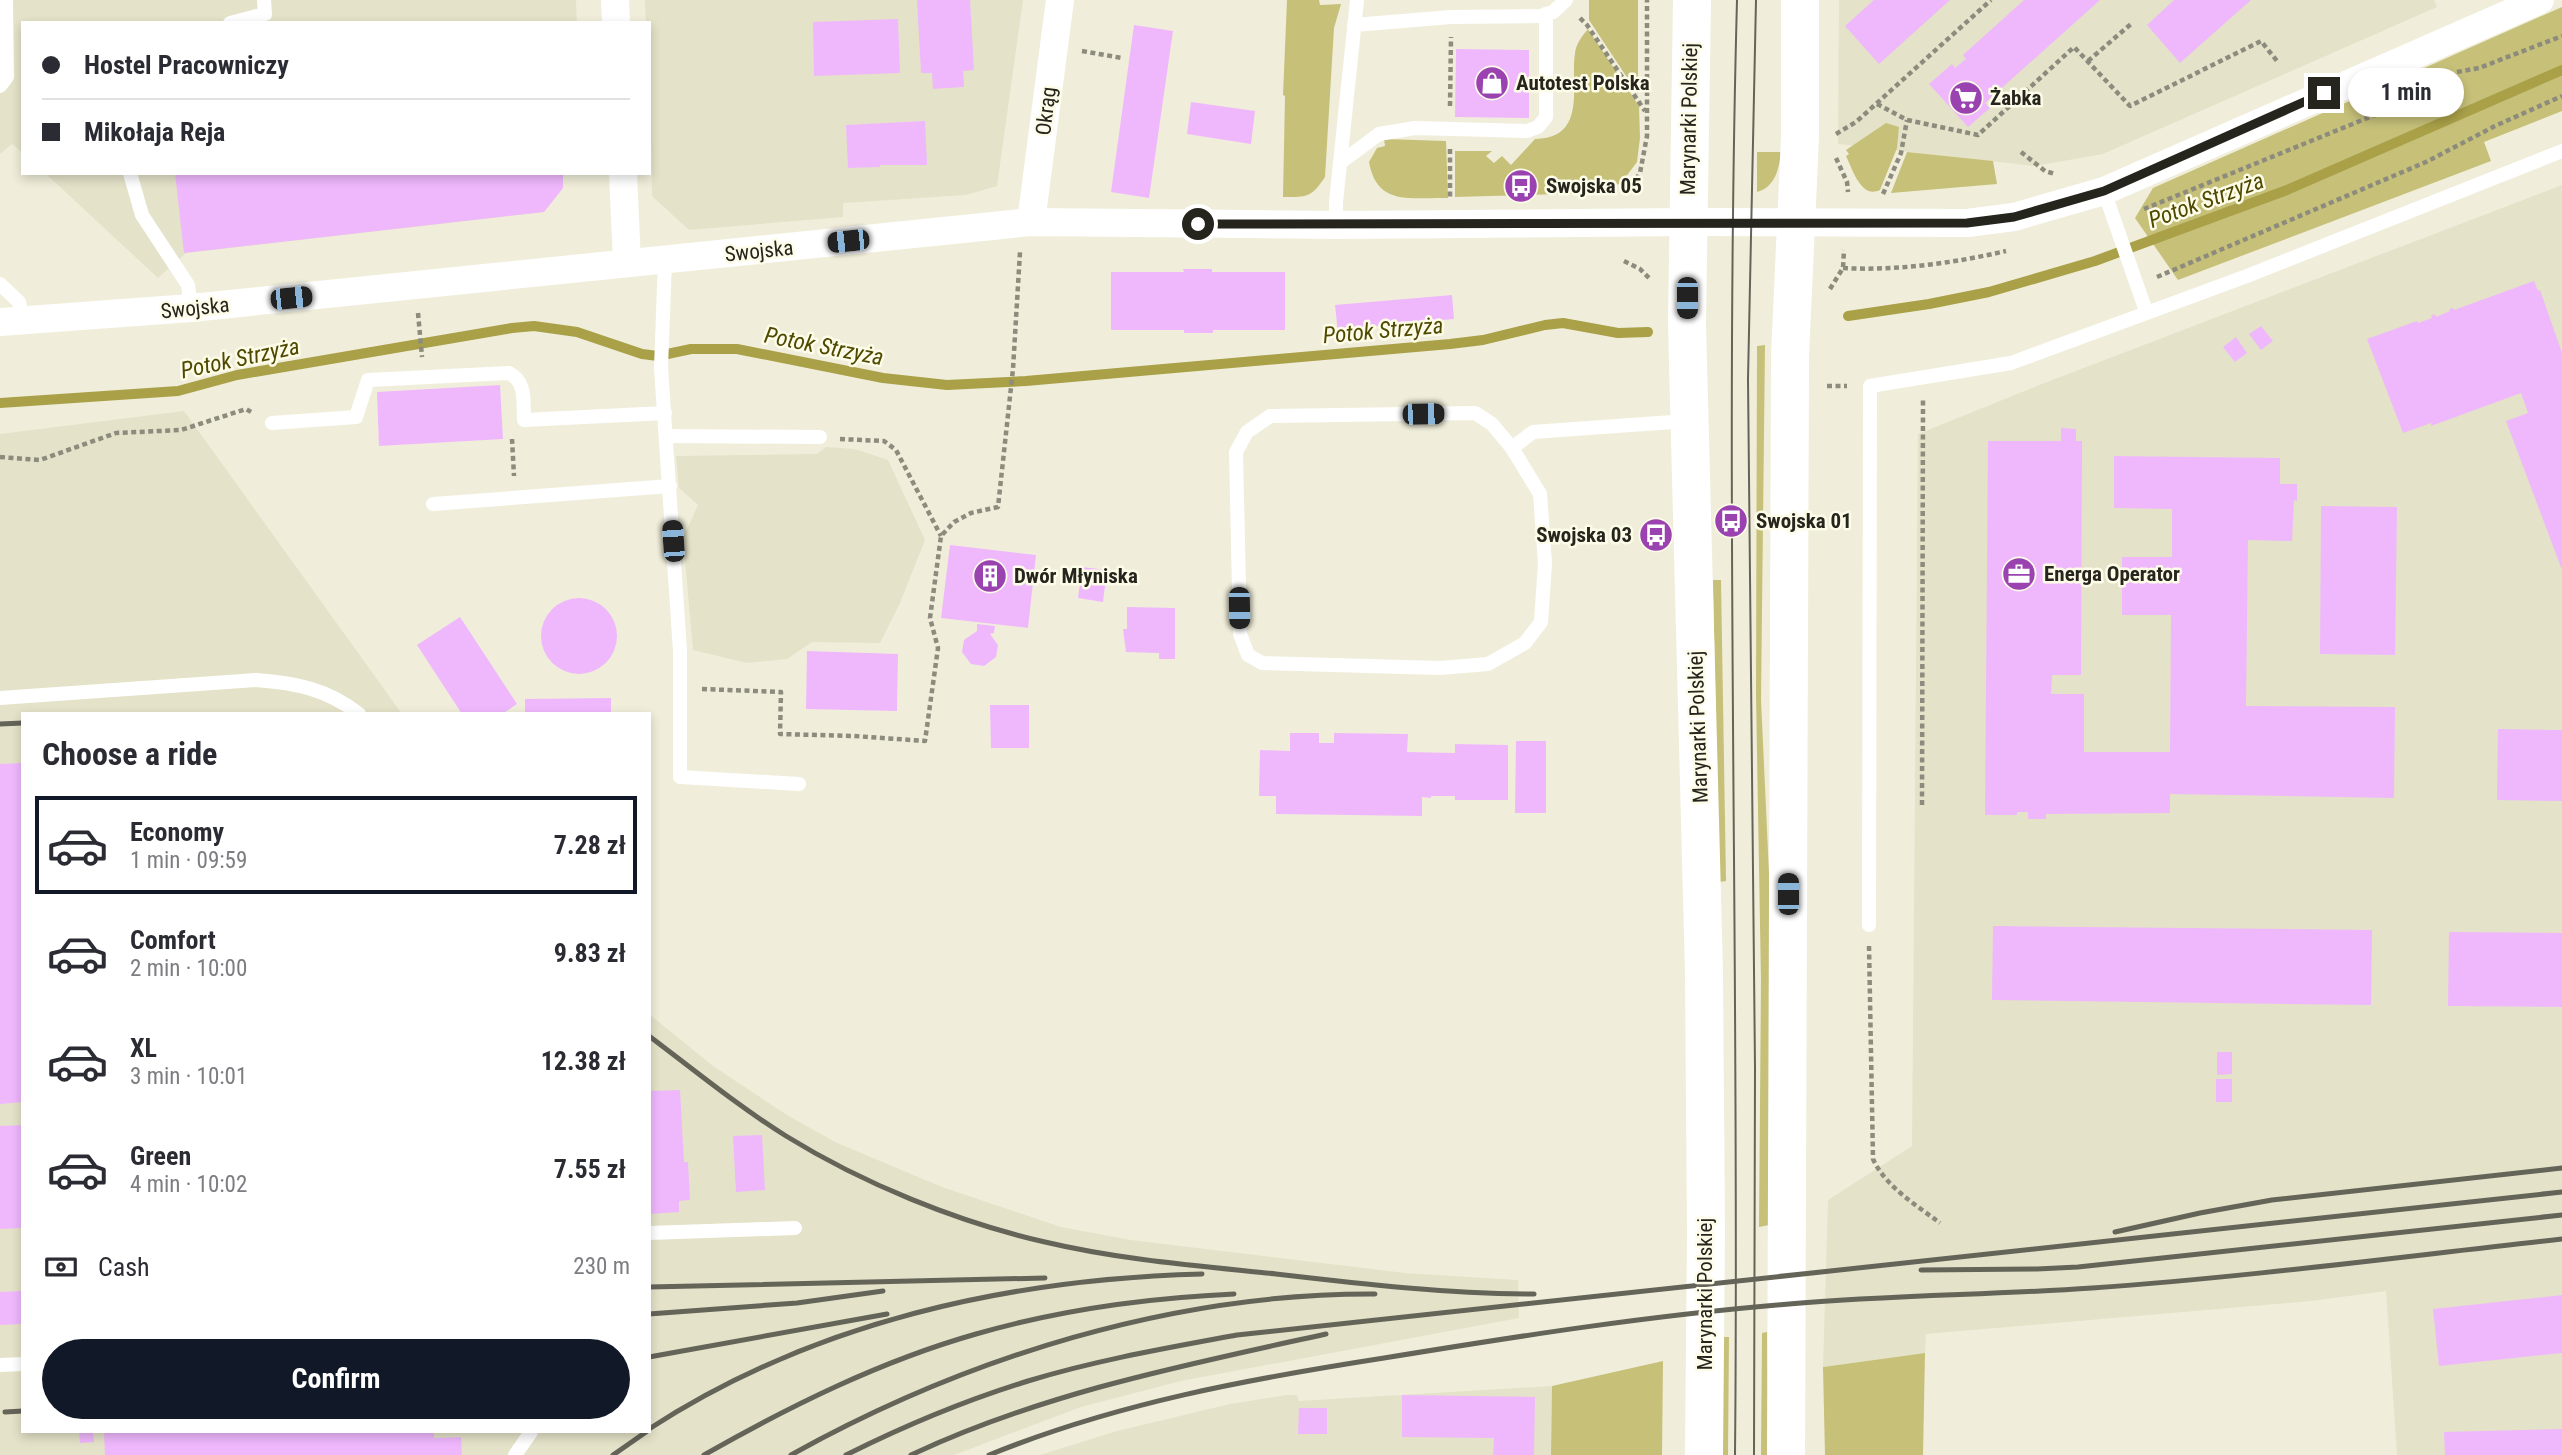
<!DOCTYPE html>
<meta charset="utf-8">
<style>
:root{--surface:#fff;--page:#f2f2f3;--text:#2b2b33;--muted:#7c7c81;--line:#e1e1e2;--accent:#111827}
body{margin:0;font-family:"Roboto Condensed",sans-serif;background:var(--page);color:var(--text);height:100vh;display:flex;flex-direction:column;font-size:26px;white-space:nowrap}
*{box-sizing:border-box;margin:0}
p{font-size:23px;color:var(--muted)}
.icon{flex:none;width:38px;height:38px;fill:none;stroke:currentColor;stroke-width:2;stroke-linecap:round;stroke-linejoin:round}
.map{position:relative;flex:1;overflow:hidden}
.drawer{position:absolute;left:21px;top:712px;width:630px;height:721px;display:flex;flex-direction:column;background:var(--surface);border-radius:0px;box-shadow:0 4px 10px #0003}
.drawer>*{flex:none}
.hud{position:absolute;left:21px;top:21px;width:630px;height:154px;border-radius:0px;box-shadow:0 4px 10px #0003;display:grid;align-content:center;height:154px;padding:0 21px;background:var(--surface)}
.end{position:absolute;width:32px;height:32px;margin:-16px;border:9px solid #25241d;background:#fff;box-shadow:0 0 0 4px #fff}
.from{border-radius:50%}
.bubble{position:absolute;height:49px;border-radius:24px;background:var(--surface);box-shadow:0 4px 10px #0003;font-size:23px;font-weight:700;line-height:49px;text-align:center}
.car{position:absolute;width:21px;height:42px;margin:-21px -10px;border-radius:9px;box-shadow:0 0 5px 2px #0007;background:linear-gradient(#222 24%,#8ab4d8 0 40%,#222 0 76%,#8ab4d8 0 86%,#222 0)}
.hud b{display:flex;align-items:center;gap:24px;height:66px;font-size:26px}
.hud b+b{border-top:2px solid var(--line)}
.hud i{width:18px;height:18px;background:var(--text)}
ul{padding:0;list-style:none}
li{display:flex;align-items:center;gap:21px;height:98px;margin:0 14px 10px;padding:0 7px;border:4px solid transparent;border-radius:0px}
li div{flex:1}
li b{display:block;font-size:26px}
li em{font-style:normal;font-weight:700}
li.on{border-color:var(--accent)}
li>.icon{width:63px;height:63px;stroke-width:1.5}
h2{padding:0 21px;font-size:32px;line-height:84px}
.pay{display:flex;align-items:center;gap:18px;height:77px;padding:0 21px;font-size:26px}
.pay p{margin-inline-start:auto}
.primary-button{display:flex;gap:14px;margin-top:auto;padding:14px 21px}
.primary-button a{flex:1;height:80px;border-radius:42px;background:var(--accent);color:#fff;font-size:28px;font-weight:700;line-height:80px;text-align:center}
.map>svg:first-child{display:block}
.built{fill:#e4e2c8}
.green{fill:#c6c079}
.lines{fill:none;stroke-linecap:round;stroke-linejoin:round}
.stream{stroke:#a9a048;stroke-width:10}
.building{fill:#efb8fd}
.path{stroke:#8c8b7d;stroke-width:4.5;stroke-dasharray:5 3.5;stroke-linecap:butt}
.service{stroke:#fff;stroke-width:14}
.minor{stroke:#fff;stroke-width:28}
.secondary{stroke:#fff;stroke-width:38}
.tram{stroke:#656459;stroke-width:2}
.rail{stroke:#656459;stroke-width:5}
.route{stroke:#25241d;stroke-width:9}
.labels{text-anchor:middle;stroke-width:5;stroke-linejoin:round;paint-order:stroke}
.poi-label{font-size:21px;font-weight:bold;fill:#25241d;stroke:#fdfce8;text-anchor:start}
.street-label{font-size:21px;fill:#25241d;stroke:#fdfce8}
.water-label{font-size:23px;font-style:italic;fill:#4f4900;stroke:#fdfce8}
</style>
<div class="map">
<svg width="2562" height="1455" viewBox="0 0 2562 1455">
<rect width="100%" height="100%" fill="#f0eeda"/>
<!-- built -->
<g class="built">
<polygon points="0,0 576,0 577,23 23,23 23,153 12,144 0,154"/>
<polygon points="645,0 1023,0 997,186 966,195 843,203 843,217 689,230 652,196 649,23 646,23"/>
<polygon points="1839,0 2434,0 2437,7 2103,154 2034,166 1838,144"/>
<polygon points="45,173 563,173 563,188 544,212 186,253 158,278"/>
<polygon points="2562,185 2562,1455 2397,1455 2386,1291 2311,1301 1926,1334 1925,1353 1823,1367 1828,1200 1912,1146 1918,434 2042,384"/>
<polygon points="184,411 402,714 23,714 23,1432 649,1432 649,1014 713,1066 787,1115 835,1142 942,1187 1061,1227 1131,1240 1405,1273 1518,1280 1519,1318 1181,1381 1081,1407 954,1455 0,1455 0,434"/>
<polygon points="826,447 855,449 888,460 925,540 900,603 880,643 812,642 787,659 747,663 693,650 683,538 698,505 679,488 676,456 817,454"/>
<polygon points="1552,1386 1551,1455 1040,1455 1117,1431 1230,1404 1287,1395 1297,1395 1299,1401"/>
</g>
<!-- green -->
<g class="green">
<path d="M 1287,0 L 1319,0 L 1320,5 L 1341,4 L 1334,28 L 1325,177 C 1311,198 1307,197 1283,197 L 1285,96 L 1283,95 Z"/>
<polygon points="1589,0 1638,0 1638,94 1589,20"/>
<polygon points="2562,7 2562,111 2484,142 2491,161 2178,280 2135,218 2153,188"/>
<path d="M 1588,29 L 1639,106 L 1640,138 L 1637,162 L 1622,182 L 1602,193 L 1455,197 L 1455,151 L 1492,151 L 1486,156 L 1494,163 L 1502,156 L 1511,165 L 1535,139 C 1588,138 1570,85 1575,53 C 1576,44 1582,36 1588,29 Z"/>
<path d="M 1886,123 L 1899,127 L 1897,148 L 1880,190 C 1861,199 1853,170 1846,156 L 1849,154 L 1846,150 Z"/>
<path d="M 1384,139 L 1446,141 L 1448,198 C 1411,197 1377,207 1369,162 L 1377,148 L 1385,146 Z"/>
<path d="M 1757,152 L 1781,152 C 1779,169 1775,187 1757,192 Z"/>
<polygon points="1907,152 1993,161 1997,184 1891,193"/>
<polygon points="1765,345 1761,700 1772,938 1769,1225 1759,1227 1761,981 1756,695 1757,346"/>
<polygon points="1713,580 1721,580 1726,881 1719,882"/>
<polygon points="1767,1332 1769,1455 1761,1455 1762,1333"/>
<polygon points="1722,1337 1729,1337 1728,1455 1720,1455"/>
<polygon points="1925,1353 1923,1455 1825,1455 1823,1367"/>
<polygon points="1663,1361 1662,1455 1551,1455 1552,1386"/>
</g>
<g class="lines">
<!-- stream -->
<g class="stream">
<polyline points="1848,316 1929,304 1989,292 2095,261 2287,190 2562,70"/>
<polyline points="0,403 178,391 237,375 512,328 534,326 577,332 642,354 658,356 691,349 737,349 883,378 947,385 1026,381 1450,344 1483,340 1545,325 1563,323 1618,333 1648,332"/>
</g>
</g>
<!-- building -->
<g class="building">
<polygon points="917,0 970,0 974,70 963,71 964,87 933,89 932,73 921,73"/>
<polygon points="1874,0 1950,0 1879,64 1845,26"/>
<polygon points="2024,0 2100,0 1985,103 1990,108 1968,127 1929,84 1952,64 1955,68 1966,59 1963,55"/>
<polygon points="2174,0 2251,0 2180,63 2147,25"/>
<polygon points="898,19 900,73 814,76 813,22"/>
<polygon points="1134,25 1173,31 1149,198 1111,192"/>
<polygon points="1456,49 1529,50 1529,118 1455,117"/>
<polygon points="1191,102 1255,111 1251,144 1187,134"/>
<polygon points="925,121 927,165 880,165 880,167 848,168 846,125"/>
<polygon points="175,173 563,173 563,188 544,212 184,253"/>
<polygon points="1183,269 1212,269 1212,272 1285,272 1285,330 1213,330 1213,333 1184,333 1184,330 1111,330 1111,272 1184,272"/>
<polygon points="2534,281 2538,291 2540,290 2562,353 2562,570 2506,421 2528,413 2521,393 2431,426 2431,423 2403,433 2367,339 2417,321 2418,323 2432,318 2431,316 2435,314 2436,317 2450,311 2449,309 2453,308 2454,310"/>
<polygon points="1452,295 1454,319 1353,328 1353,332 1338,333 1335,305"/>
<polygon points="2261,326 2273,341 2261,350 2249,334"/>
<polygon points="2236,337 2247,353 2235,362 2223,347"/>
<polygon points="500,385 503,439 379,446 377,392"/>
<polygon points="2061,428 2076,429 2076,441 2082,441 2081,675 2052,675 2051,694 2084,694 2084,752 2170,752 2171,615 2122,615 2122,557 2172,557 2172,509 2114,508 2114,456 2280,458 2280,484 2297,484 2297,501 2294,500 2292,541 2248,540 2246,706 2395,707 2394,798 2170,794 2170,813 2046,814 2046,819 2028,819 2028,812 2017,812 2017,815 1985,815 1988,441 2061,441"/>
<polygon points="2321,506 2397,507 2395,655 2320,654"/>
<polygon points="950,545 1036,555 1028,628 941,618"/>
<polygon points="1082,567 1107,570 1103,602 1078,598"/>
<circle cx="579" cy="636" r="38"/>
<polygon points="1127,607 1175,608 1175,659 1159,659 1159,653 1126,652 1123,629 1127,629"/>
<polygon points="460,617 517,704 502,714 462,714 417,645"/>
<polygon points="977,624 995,626 994,633 990,634 998,645 996,657 984,666 971,664 962,652 964,640 977,631"/>
<polygon points="807,651 898,654 897,711 806,709"/>
<polygon points="611,698 611,714 525,714 525,699"/>
<polygon points="990,705 1029,705 1029,748 991,748"/>
<polygon points="2498,729 2562,730 2562,801 2497,800"/>
<polygon points="1290,733 1319,733 1319,743 1334,743 1334,733 1408,734 1407,752 1455,753 1455,744 1508,745 1508,800 1455,800 1455,796 1431,796 1431,798 1422,797 1422,816 1276,814 1276,796 1259,796 1260,750 1290,751"/>
<polygon points="1516,741 1546,741 1546,813 1515,813"/>
<polygon points="23,763 23,1102 0,1104 0,764"/>
<polygon points="1993,926 2372,930 2371,1005 1992,1000"/>
<polygon points="2449,932 2562,933 2562,1007 2448,1006"/>
<polygon points="2217,1052 2232,1052 2232,1074 2217,1075"/>
<rect x="2216" y="1079" width="16" height="23"/>
<polygon points="680,1090 684,1162 688,1162 690,1200 679,1201 679,1212 649,1214 649,1091"/>
<polygon points="23,1125 23,1228 0,1229 0,1126"/>
<polygon points="762,1135 765,1190 736,1192 733,1136"/>
<polygon points="23,1291 23,1324 0,1325 0,1292"/>
<polygon points="2562,1295 2562,1353 2439,1366 2433,1309"/>
<polygon points="1402,1395 1535,1397 1534,1455 1493,1455 1494,1438 1402,1437"/>
<polygon points="1299,1408 1327,1408 1327,1434 1298,1434"/>
<polygon points="2562,1429 2562,1455 2445,1455 2444,1432"/>
<polygon points="79,1432 93,1432 94,1442 80,1443"/>
<polygon points="104,1432 434,1432 434,1438 461,1437 462,1455 105,1455"/>
</g>
<g class="lines">
<!-- path -->
<g class="path">
<polyline points="1580,18 1587,25 1645,111"/>
<polyline points="1082,51 1122,58"/>
<polyline points="2088,61 2131,24"/>
<polyline points="2457,72 2479,68 2562,36"/>
<polyline points="1877,104 1907,120 1978,135 2074,47 2130,106 2261,41 2277,61"/>
<polyline points="1450,106 1451,37"/>
<polyline points="1836,134 1856,122 1991,0"/>
<polyline points="1450,149 1450,197"/>
<polyline points="2021,152 2045,171 2055,174"/>
<polyline points="1836,158 1847,182 1848,192"/>
<polyline points="1626,193 1640,173 1647,136 1647,0"/>
<polyline points="1883,194 1901,153 1907,120"/>
<polyline points="2144,209 2387,110 2414,91"/>
<polyline points="1624,261 1640,269 1651,280"/>
<path d="M 1843,268 C 1897,271 1954,263 2006,251"/>
<polyline points="2157,277 2426,162 2495,126 2562,96"/>
<polyline points="1830,289 1843,268 1844,250"/>
<polyline points="418,313 422,357"/>
<polyline points="1827,386 1847,386"/>
<polyline points="512,439 514,476"/>
<polyline points="840,439 884,441 896,450 941,536"/>
<polyline points="0,457 40,460 116,433 181,430 246,409 253,413"/>
<polyline points="702,689 781,692 780,734 854,736 925,741 938,648 930,618 941,536 954,522 971,513 998,507 1013,369 1020,252"/>
<polyline points="1922,805 1923,400"/>
<path d="M 1869,946 L 1873,1159 C 1885,1186 1916,1205 1940,1223"/>
</g>
<!-- service -->
<g class="service">
<polyline points="230,23 265,14 264,0"/>
<polyline points="1354,25 1451,17 1541,16 1553,12 1566,0"/>
<polyline points="0,86 7,77 6,0"/>
<polyline points="1340,163 1379,134 1415,128 1527,131 1538,127 1546,117 1546,14"/>
<polyline points="130,173 142,215 188,285 191,308"/>
<polyline points="2104,191 2146,311"/>
<polyline points="1336,225 1336,202 1357,0"/>
<polyline points="665,260 661,368 680,651 680,777 799,784"/>
<polyline points="0,284 19,302 23,319"/>
<path d="M 272,423 L 356,417 L 368,380 L 509,373 C 527,382 523,402 524,420 L 665,413"/>
<polyline points="667,436 820,437"/>
<polyline points="1512,448 1492,424 1475,413 1270,416 1247,432 1236,452 1240,634 1248,655 1262,663 1440,668 1488,664 1525,643 1541,622 1545,563 1540,494 1512,448 1533,432 1687,421"/>
<polyline points="433,504 670,486"/>
<path d="M 0,698 L 256,680 C 296,683 327,689 359,714"/>
<polyline points="1869,925 1870,386 2011,363 2247,276 2562,151"/>
<polyline points="649,1233 795,1228"/>
<polyline points="0,1365 23,1364"/>
<polyline points="515,1455 531,1432"/>
</g>
<!-- minor -->
<g class="minor">
<polyline points="615,0 616,23"/>
<polyline points="623,173 627,263"/>
<polyline points="1031,222 1060,0"/>
<polyline points="0,322 191,308 1031,222 1336,225 1687,222 1967,223 2014,217 2104,191 2540,0"/>
</g>
<!-- secondary -->
<g class="secondary">
<polyline points="1692,0 1687,324 1704,973 1706,1234 1704,1455"/>
<polyline points="1786,1455 1790,356 1800,137 1800,0"/>
</g>
<!-- tram -->
<g class="tram">
<path d="M 1735,1455 C 1740,970 1724,485 1737,0"/>
<polyline points="1754,1455 1755,1068 1748,379 1756,0"/>
</g>
<!-- rail -->
<g class="rail">
<polyline points="0,724 23,723"/>
<path d="M 649,1036 C 694,1070 738,1106 786,1136 C 862,1183 957,1222 1045,1242 C 1121,1260 1199,1266 1276,1274 C 1362,1284 1448,1294 1534,1294"/>
<polyline points="2115,1232 2200,1213 2272,1200 2562,1168"/>
<polyline points="1921,1270 2037,1269 2078,1267 2562,1215"/>
<polyline points="649,1287 1045,1278"/>
<polyline points="649,1314 797,1303 883,1291"/>
<polyline points="649,1357 887,1314"/>
<polyline points="5,1412 23,1411"/>
<path d="M 649,1429 C 813,1322 1009,1279 1202,1274"/>
<polyline points="613,1455 646,1432"/>
<path d="M 704,1455 C 790,1406 881,1361 976,1334 C 1059,1310 1147,1298 1234,1294"/>
<path d="M 791,1455 C 967,1357 1173,1293 1375,1294"/>
<path d="M 846,1455 C 904,1426 966,1400 1028,1381 C 1097,1360 1167,1348 1237,1335 L 2562,1192"/>
<path d="M 911,1455 C 1043,1393 1185,1365 1326,1334"/>
<path d="M 989,1455 C 1117,1403 1249,1379 1384,1358 C 1519,1336 1653,1315 1789,1304 C 1890,1295 1991,1295 2092,1288 C 2249,1277 2406,1256 2562,1239"/>
</g>
</g>
<g class="lines">
<!-- route -->
<polyline class="route" points="1198,224 1967,223 2014,217 2104,191 2324,93"/>
</g>
<!-- icons -->
<defs>
<g id="shop-disc" transform="scale(1.75)"><circle r="9.5" fill="#9a42af" stroke="#fdfce8"/><path d="M-5-2.5h2.3a2.7 3.5 0 0 1 5.4 0H5L5.5 6h-11ZM-1.5-2.5h3a1.5 2.3 0 0 0-3 0Z" fill="#fff"/></g>
<g id="supermarket-disc" transform="scale(1.75)"><circle r="9.5" fill="#9a42af" stroke="#fdfce8"/><path d="M-6-5.5h2.5l.6 2H6L4.5 2H-2.5L-4.4-4H-6ZM-1.5 3.2a1.3 1.3 0 1 0 .1 0ZM3 3.2a1.3 1.3 0 1 0 .1 0Z" fill="#fff"/></g>
<g id="bus-disc" transform="scale(1.75)"><circle r="9.5" fill="#9a42af" stroke="#fdfce8"/><path d="M-5-6H5V4H4V6H2V4H-2V6H-4V4H-5ZM-3.5-4V0h7V-4ZM-3.5 1.2v1.5H-2V1.2ZM2 1.2v1.5H3.5V1.2Z" fill="#fff"/></g>
<g id="office-disc" transform="scale(1.75)"><circle r="9.5" fill="#9a42af" stroke="#fdfce8"/><path d="M-6-3h4V-5.5h4V-3h4V5H-6ZM-1-4.5V-3h2v-1.5ZM-6 0V1H6V0Z" fill="#fff"/></g>
<g id="building-disc" transform="scale(1.75)"><circle r="9.5" fill="#9a42af" stroke="#fdfce8"/><path d="M-4-6H4V6H1V3H-1V6H-4ZM-2.5-4.3h1.7v1.8h-1.7ZM.8-4.3h1.7v1.8H.8ZM-2.5-1h1.7V.8h-1.7ZM.8-1h1.7V.8H.8Z" fill="#fff"/></g>
</defs>
<g fill-rule="evenodd">
<use href="#shop-disc" x="1492" y="83"/>
<use href="#supermarket-disc" x="1966" y="98"/>
<use href="#bus-disc" x="1521" y="186"/>
<use href="#bus-disc" x="1731" y="521"/>
<use href="#bus-disc" x="1656" y="535"/>
<use href="#office-disc" x="2019" y="574"/>
<use href="#building-disc" x="990" y="576"/>
</g>
<g class="labels">
<!-- poi labels -->
<g class="poi-label">
<text x="1516" y="90">Autotest Polska</text>
<text x="1990" y="105">Żabka</text>
<text x="1546" y="193">Swojska 05</text>
<text x="1756" y="528">Swojska 01</text>
<text x="1632" y="542" text-anchor="end">Swojska 03</text>
<text x="2044" y="581">Energa Operator</text>
<text x="1014" y="583">Dwór Młyniska</text>
</g>
<!-- street labels -->
<g class="street-label">
<text transform="translate(1046 111) rotate(-83)" y="7">Okrąg</text>
<text transform="translate(1689 119) rotate(-89)" y="7">Marynarki Polskiej</text>
<text transform="translate(759 251) rotate(-6)" y="7">Swojska</text>
<text transform="translate(195 308) rotate(-6)" y="7">Swojska</text>
<text transform="translate(1698 727) rotate(-92)" y="7">Marynarki Polskiej</text>
<text transform="translate(1705 1294) rotate(-90)" y="7">Marynarki Polskiej</text>
</g>
<!-- water labels -->
<g class="water-label">
<text transform="translate(2206 200) rotate(-20)" y="8">Potok Strzyża</text>
<text transform="translate(1383 330) rotate(-5)" y="8">Potok Strzyża</text>
<text transform="translate(824 346) rotate(11)" y="8">Potok Strzyża</text>
<text transform="translate(240 358) rotate(-12)" y="8">Potok Strzyża</text>
</g>
</g>
</svg>
<i class="end from" style="left:1198px;top:224px"></i>
<i class="end" style="left:2324px;top:93px"></i>
<div class="bubble" style="left:2348px;top:68px;width:116px">1 min</div>
<i class="car" style="left:848px;top:241px;rotate:264deg"></i>
<i class="car" style="left:291px;top:298px;rotate:84deg"></i>
<i class="car" style="left:1687px;top:298px;rotate:180deg"></i>
<i class="car" style="left:1423px;top:414px;rotate:89deg"></i>
<i class="car" style="left:673px;top:541px;rotate:356deg"></i>
<i class="car" style="left:1239px;top:608px;rotate:179deg"></i>
<i class="car" style="left:1788px;top:894px;rotate:0deg"></i>
<div class="hud">
<b><i class="from"></i>Hostel Pracowniczy</b>
<b><i></i>Mikołaja Reja</b>
</div>
<section class="drawer">
<h2>Choose a ride</h2>
<ul>
<li class="on"><svg class="icon" aria-label="car" viewBox="0 0 24 24"><path d="M5 17H2v-5l4-1 3-4h7l3 4 3 1v5h-3M9 17h6M6 11h13"/><circle cx="7" cy="17" r="2"/><circle cx="17" cy="17" r="2"/></svg><div><b>Economy</b><p>1 min · 09:59</p></div><em>7.28 zł</em></li>
<li><svg class="icon" aria-label="car" viewBox="0 0 24 24"><path d="M5 17H2v-5l4-1 3-4h7l3 4 3 1v5h-3M9 17h6M6 11h13"/><circle cx="7" cy="17" r="2"/><circle cx="17" cy="17" r="2"/></svg><div><b>Comfort</b><p>2 min · 10:00</p></div><em>9.83 zł</em></li>
<li><svg class="icon" aria-label="car" viewBox="0 0 24 24"><path d="M5 17H2v-5l4-1 3-4h7l3 4 3 1v5h-3M9 17h6M6 11h13"/><circle cx="7" cy="17" r="2"/><circle cx="17" cy="17" r="2"/></svg><div><b>XL</b><p>3 min · 10:01</p></div><em>12.38 zł</em></li>
<li><svg class="icon" aria-label="car" viewBox="0 0 24 24"><path d="M5 17H2v-5l4-1 3-4h7l3 4 3 1v5h-3M9 17h6M6 11h13"/><circle cx="7" cy="17" r="2"/><circle cx="17" cy="17" r="2"/></svg><div><b>Green</b><p>4 min · 10:02</p></div><em>7.55 zł</em></li>
</ul>
<div class="pay"><svg class="icon" aria-label="cash" viewBox="0 0 24 24"><path d="M3 7h18v10H3z"/><circle cx="12" cy="12" r="2"/></svg>Cash<p>230 m</p></div>
<div class="primary-button"><a>Confirm</a></div>
</section>
</div>
